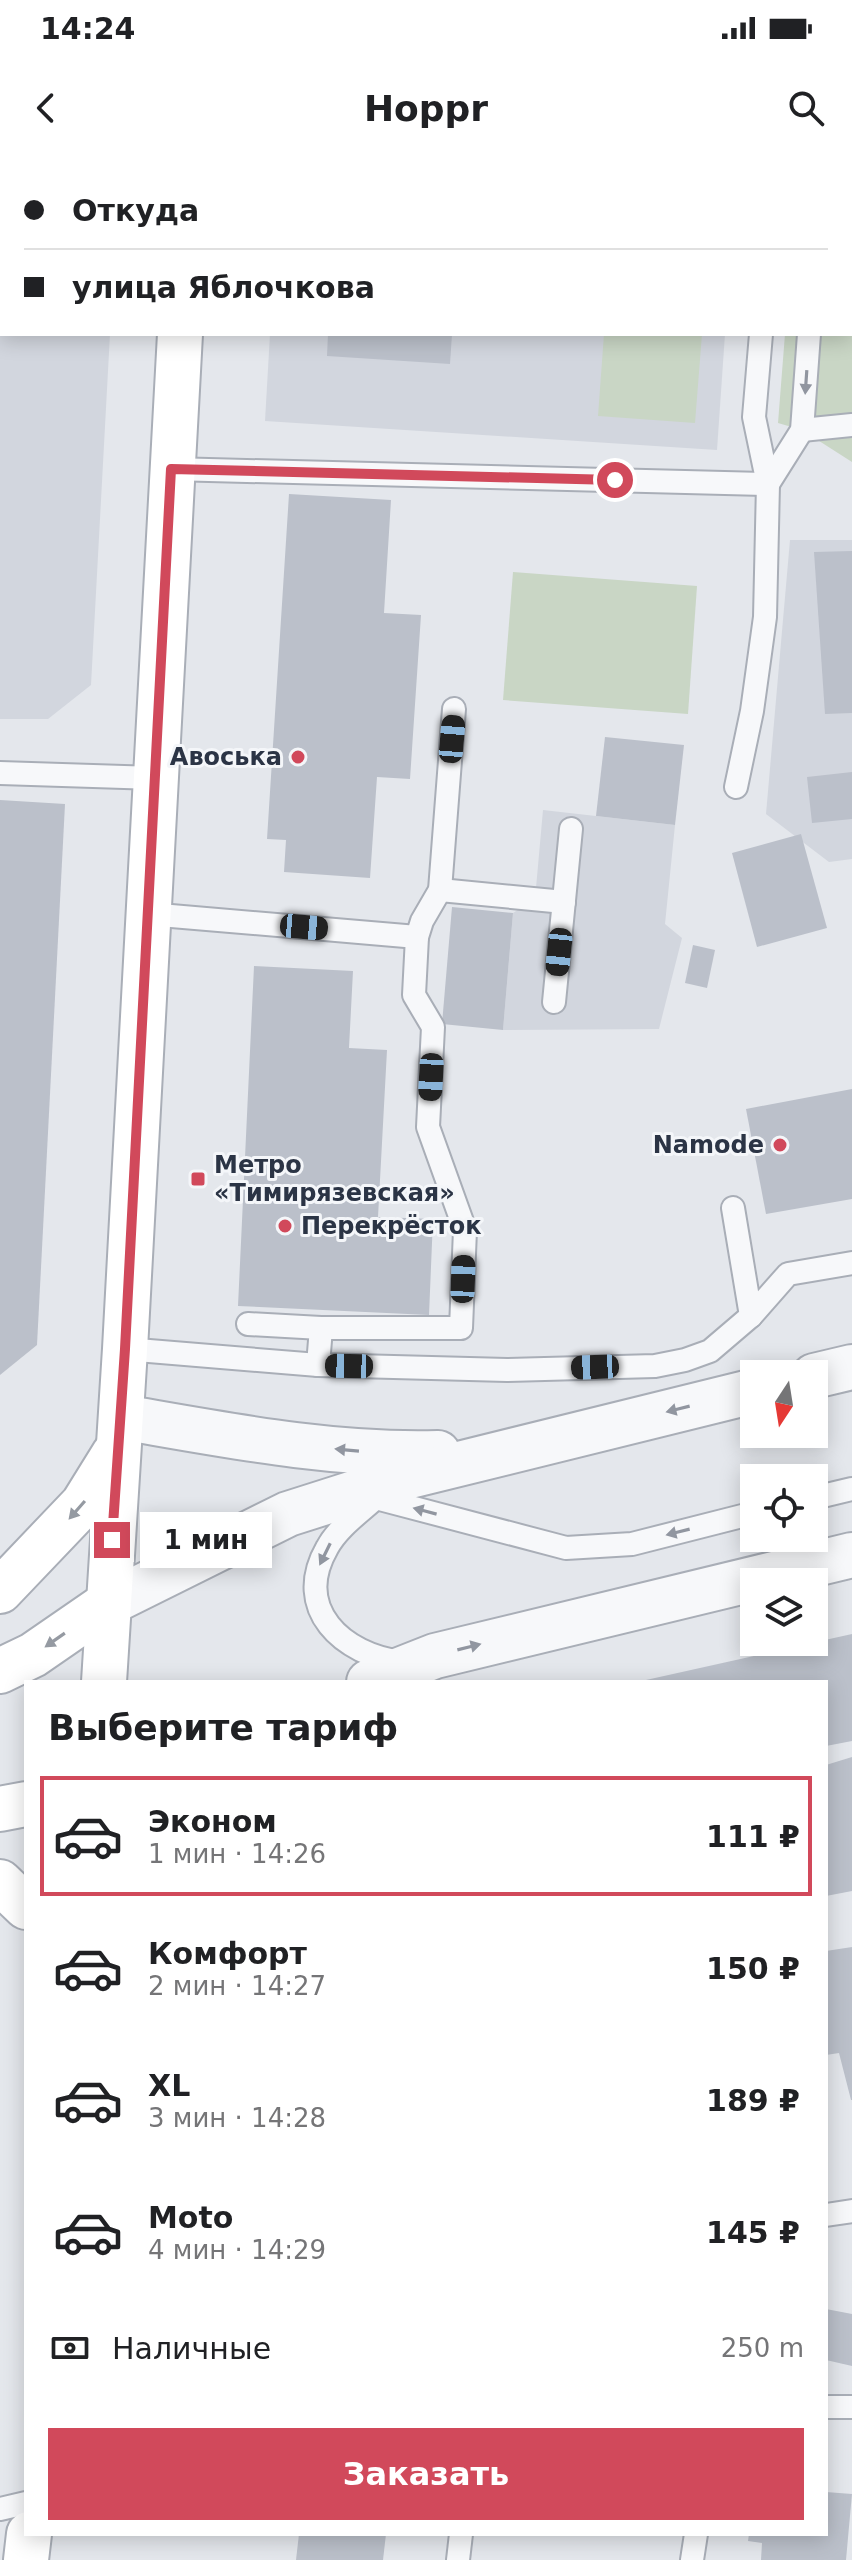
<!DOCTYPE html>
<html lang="ru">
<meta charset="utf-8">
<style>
:root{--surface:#fff;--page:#f2f2f2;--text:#202124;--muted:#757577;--line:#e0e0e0;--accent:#d1495b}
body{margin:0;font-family:"DejaVu Sans",sans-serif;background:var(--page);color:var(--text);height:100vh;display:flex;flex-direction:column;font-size:30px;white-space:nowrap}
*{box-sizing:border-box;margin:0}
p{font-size:26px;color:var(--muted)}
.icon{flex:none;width:44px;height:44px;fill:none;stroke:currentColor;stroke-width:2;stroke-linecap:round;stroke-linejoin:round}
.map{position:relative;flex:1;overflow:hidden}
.panel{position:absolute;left:24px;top:1520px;width:804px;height:856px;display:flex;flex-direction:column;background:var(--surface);border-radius:0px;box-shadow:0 4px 20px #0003}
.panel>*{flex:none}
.hud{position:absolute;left:0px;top:0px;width:852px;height:176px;box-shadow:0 4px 20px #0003;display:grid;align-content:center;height:176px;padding:0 24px;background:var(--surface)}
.needle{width:52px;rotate:192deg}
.tools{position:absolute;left:740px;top:1200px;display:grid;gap:16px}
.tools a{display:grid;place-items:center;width:88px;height:88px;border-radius:0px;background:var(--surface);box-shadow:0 4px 20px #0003;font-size:40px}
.end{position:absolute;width:36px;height:36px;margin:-18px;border:10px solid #d1495b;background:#fff;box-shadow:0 0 0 4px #fff}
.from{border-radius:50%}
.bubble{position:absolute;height:56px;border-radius:0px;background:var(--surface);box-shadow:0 4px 20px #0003;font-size:26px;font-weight:600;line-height:56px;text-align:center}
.car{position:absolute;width:24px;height:48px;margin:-24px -12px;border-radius:10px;box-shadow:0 0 6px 2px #0007;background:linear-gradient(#222 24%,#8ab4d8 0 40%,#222 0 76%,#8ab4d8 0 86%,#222 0)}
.hud b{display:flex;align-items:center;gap:28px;height:76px;font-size:30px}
.hud b+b{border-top:2px solid var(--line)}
.hud i{width:20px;height:20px;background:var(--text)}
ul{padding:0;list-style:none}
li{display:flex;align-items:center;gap:24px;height:120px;margin:0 16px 12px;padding:0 8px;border:4px solid transparent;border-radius:0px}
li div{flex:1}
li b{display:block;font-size:30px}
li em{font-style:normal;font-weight:600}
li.active{border-color:var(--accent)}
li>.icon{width:72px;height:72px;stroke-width:1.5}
h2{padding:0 24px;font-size:36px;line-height:96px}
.pay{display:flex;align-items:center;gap:20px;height:88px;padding:0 24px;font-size:30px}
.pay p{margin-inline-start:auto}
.action{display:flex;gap:16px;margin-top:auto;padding:16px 24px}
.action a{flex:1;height:92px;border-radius:0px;background:var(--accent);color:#fff;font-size:32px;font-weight:600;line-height:92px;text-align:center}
.status{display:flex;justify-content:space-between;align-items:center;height:56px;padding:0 40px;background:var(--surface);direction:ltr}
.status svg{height:22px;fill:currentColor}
header{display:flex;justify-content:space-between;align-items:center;height:104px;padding:0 24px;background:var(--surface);font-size:36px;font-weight:600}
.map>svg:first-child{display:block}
.built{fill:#d2d6de}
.green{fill:#c9d6c5}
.building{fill:#bbc0ca}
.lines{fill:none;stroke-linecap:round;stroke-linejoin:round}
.lane-casing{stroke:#a9aeb7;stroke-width:26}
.street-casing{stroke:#a9aeb7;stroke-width:48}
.secondary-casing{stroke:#a9aeb7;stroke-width:48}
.lane{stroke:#f7f8fa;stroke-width:22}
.street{stroke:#f7f8fa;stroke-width:44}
.secondary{stroke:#fff;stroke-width:44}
.oneway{fill:#9196a0}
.oneway2{fill:#959aa2}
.route{stroke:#d1495b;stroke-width:10}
.poi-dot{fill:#d1495b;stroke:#f4f6f9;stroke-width:3}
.labels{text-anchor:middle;stroke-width:6;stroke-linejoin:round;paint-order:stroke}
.poi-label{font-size:24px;font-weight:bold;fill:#2b3445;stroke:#f4f6f9;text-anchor:end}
</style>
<div class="status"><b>14:24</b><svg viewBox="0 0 49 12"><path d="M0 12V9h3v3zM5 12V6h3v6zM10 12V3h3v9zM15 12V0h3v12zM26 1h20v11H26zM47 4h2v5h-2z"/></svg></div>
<header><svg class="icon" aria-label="back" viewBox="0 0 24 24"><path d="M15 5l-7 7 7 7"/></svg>Hoppr<svg class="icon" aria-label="search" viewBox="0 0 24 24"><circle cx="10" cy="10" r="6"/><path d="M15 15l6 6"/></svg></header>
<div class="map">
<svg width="852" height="2400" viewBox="0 0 852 2400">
<rect width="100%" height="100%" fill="#e4e7ec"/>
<!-- built -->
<g class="built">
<polygon points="0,65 2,66 2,174 110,174 91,525 48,559 0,559"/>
<polygon points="270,174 725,174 717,290 265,261"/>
<polygon points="790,380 852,380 852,699 829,702 766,654"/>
<polygon points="543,650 675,665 665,764 682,778 659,869 503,870 513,753 535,739"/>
</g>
<!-- green -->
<g class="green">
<polygon points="801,0 852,0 852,302 802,270 778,263 785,174 850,174 850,2 801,2"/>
<polygon points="604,174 702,174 695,263 598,256"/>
<polygon points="513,412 697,426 688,554 503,540"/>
</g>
<!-- building -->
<g class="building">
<polygon points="328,174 452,174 450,204 327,196"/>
<polygon points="289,334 391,340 384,453 421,455 410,619 377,617 370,718 284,712 286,680 267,679"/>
<polygon points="852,391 852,553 825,554 814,392"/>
<polygon points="605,577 684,585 675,665 596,656"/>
<polygon points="852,612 852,659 812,663 807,617"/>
<polygon points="0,640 65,644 37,1185 0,1215"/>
<polygon points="801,674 827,768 757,787 732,693"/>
<polygon points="452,747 513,753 503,870 442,864"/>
<polygon points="693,785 715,790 707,828 685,823"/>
<polygon points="254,806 353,811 349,888 387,890 378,1057 433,1059 429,1155 238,1146"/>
<polygon points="852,929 852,1039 766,1054 746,949"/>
<polygon points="852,1474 852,1581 826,1586 826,1522 637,1522"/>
<polygon points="852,1597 852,1731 826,1736 826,1605"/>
<polygon points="852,1787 852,1940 851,1940 839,1893 826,1895 826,1791"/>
<polygon points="826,2149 852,2154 852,2206 826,2200"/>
<polygon points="826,2332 852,2334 846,2400 761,2400 762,2383 748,2381 749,2374 826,2374"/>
<polygon points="299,2374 386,2374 383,2400 296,2400"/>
</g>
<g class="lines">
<!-- lane casing -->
<g class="lane-casing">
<g id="lane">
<polyline points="774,2 774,0"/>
<polyline points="823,2 823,0"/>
<polyline points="0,3 2,3"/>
<polyline points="802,270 852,265"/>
<polyline points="171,309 768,324"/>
<polyline points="768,324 802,270 809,174"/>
<polyline points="0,613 155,618"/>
<polyline points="736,627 752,551 765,457 768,324 754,257 761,174"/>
<polyline points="440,730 564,742"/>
<polyline points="148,754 417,777"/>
<polyline points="554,842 571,669"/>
<polyline points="733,1048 751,1156"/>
<polyline points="248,1164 321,1168"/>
<polyline points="125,1189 318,1205 507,1210 655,1206 685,1200 710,1191 751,1156 788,1114 852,1103"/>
<polyline points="318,1205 321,1168 461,1168 465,1070 428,967 433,867 414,835 417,777 422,761 440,730 454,549"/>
<path d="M 379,1335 C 362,1351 338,1367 327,1388 C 292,1449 343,1495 402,1502"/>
<polyline points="365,1338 376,1338 566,1388 632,1384 754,1353"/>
<polyline points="814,1338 852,1329"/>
<polyline points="826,2055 852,2051"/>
<polyline points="826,2247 852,2247"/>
<polyline points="0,2349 26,2343"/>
<polyline points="458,2400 461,2374"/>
<polyline points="692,2400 696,2374"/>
</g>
</g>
<!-- street casing -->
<g class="street-casing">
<g id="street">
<polyline points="814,1216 852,1207"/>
<path d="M 121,1257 C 226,1275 331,1296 438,1293"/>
<polyline points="107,1444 288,1354 398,1319 754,1231"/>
<polyline points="369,1522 435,1496 852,1395"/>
</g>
</g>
<!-- secondary casing -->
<g class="secondary-casing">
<g id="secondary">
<polyline points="190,2 190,0"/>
<polyline points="0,1431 83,1344 114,1294"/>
<polyline points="0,1511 33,1495 107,1444"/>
<polyline points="104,1522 125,1189 180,174"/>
<polyline points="0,1649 26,1644"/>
<polyline points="0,1722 26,1747"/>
<polyline points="26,2400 29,2374"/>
</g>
</g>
<!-- lane -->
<use href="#lane" class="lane"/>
<!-- street -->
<use href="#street" class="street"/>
<!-- secondary -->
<use href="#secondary" class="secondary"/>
</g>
<!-- one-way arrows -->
<defs><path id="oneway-solid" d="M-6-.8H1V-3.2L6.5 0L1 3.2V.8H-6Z" transform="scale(2)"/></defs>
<g class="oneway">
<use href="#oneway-solid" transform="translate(806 222) rotate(94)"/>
<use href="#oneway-solid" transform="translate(678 1249) rotate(166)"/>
<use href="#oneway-solid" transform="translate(347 1290) rotate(-175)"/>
<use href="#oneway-solid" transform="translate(425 1351) rotate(-165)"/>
<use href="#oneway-solid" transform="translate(678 1372) rotate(166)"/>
<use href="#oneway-solid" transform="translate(325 1394) rotate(116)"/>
<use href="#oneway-solid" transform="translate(469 1487) rotate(-14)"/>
</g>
<g class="oneway2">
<use href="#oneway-solid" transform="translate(77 1350) rotate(131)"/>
<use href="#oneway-solid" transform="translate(55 1480) rotate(145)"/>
</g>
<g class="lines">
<!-- route -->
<polyline class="route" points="112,1380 125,1189 171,309 615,320"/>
</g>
<!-- markers -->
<g class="poi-dot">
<circle cx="298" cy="597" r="8"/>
<circle cx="780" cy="985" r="8"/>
<rect x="190" y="1011" width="16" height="16" rx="4"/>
<circle cx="285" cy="1066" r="8"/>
</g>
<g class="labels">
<!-- poi labels -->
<g class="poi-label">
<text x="282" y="605">Авоська</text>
<text x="764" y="993">Namode</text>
<text x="214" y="1013" text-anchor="start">Метро<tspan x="214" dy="28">«Тимирязевская»</tspan></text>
<text x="301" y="1074" text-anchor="start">Перекрёсток</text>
</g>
</g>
</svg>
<div class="tools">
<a><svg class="needle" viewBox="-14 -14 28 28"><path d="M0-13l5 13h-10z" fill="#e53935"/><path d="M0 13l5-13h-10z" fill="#757577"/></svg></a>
<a><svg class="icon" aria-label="locate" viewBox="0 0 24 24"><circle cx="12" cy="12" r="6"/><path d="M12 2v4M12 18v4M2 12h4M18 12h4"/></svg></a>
<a><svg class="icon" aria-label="layers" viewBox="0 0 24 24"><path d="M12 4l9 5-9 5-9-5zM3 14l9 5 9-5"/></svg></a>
</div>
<i class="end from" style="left:615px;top:320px"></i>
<i class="end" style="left:112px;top:1380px"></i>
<div class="bubble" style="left:140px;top:1352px;width:132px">1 мин</div>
<i class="car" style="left:452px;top:579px;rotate:5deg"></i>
<i class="car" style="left:304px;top:767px;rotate:95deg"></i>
<i class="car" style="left:559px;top:792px;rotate:186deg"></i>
<i class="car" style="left:431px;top:917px;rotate:183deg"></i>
<i class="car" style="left:463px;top:1119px;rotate:2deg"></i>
<i class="car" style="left:349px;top:1206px;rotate:271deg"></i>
<i class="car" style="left:595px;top:1207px;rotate:268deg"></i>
<div class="hud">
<b><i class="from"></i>Откуда</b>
<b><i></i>улица Яблочкова</b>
</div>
<section class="panel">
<h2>Выберите тариф</h2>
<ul>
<li class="active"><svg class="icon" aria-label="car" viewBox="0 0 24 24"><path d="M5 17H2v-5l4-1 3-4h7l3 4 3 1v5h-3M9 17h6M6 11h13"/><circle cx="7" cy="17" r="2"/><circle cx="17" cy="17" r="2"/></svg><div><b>Эконом</b><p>1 мин · 14:26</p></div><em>111 ₽</em></li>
<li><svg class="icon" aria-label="car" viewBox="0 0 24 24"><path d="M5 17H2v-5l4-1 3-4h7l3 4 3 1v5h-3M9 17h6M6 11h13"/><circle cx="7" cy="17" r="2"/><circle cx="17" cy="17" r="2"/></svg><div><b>Комфорт</b><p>2 мин · 14:27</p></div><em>150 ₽</em></li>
<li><svg class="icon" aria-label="car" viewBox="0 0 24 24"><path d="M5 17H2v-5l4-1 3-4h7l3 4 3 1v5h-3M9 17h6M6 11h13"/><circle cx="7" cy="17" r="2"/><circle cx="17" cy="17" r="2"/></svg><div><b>XL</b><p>3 мин · 14:28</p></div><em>189 ₽</em></li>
<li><svg class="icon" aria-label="car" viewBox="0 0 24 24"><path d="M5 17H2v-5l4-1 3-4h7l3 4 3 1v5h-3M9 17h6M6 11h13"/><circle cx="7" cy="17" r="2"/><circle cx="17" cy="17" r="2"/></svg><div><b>Moto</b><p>4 мин · 14:29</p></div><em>145 ₽</em></li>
</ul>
<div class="pay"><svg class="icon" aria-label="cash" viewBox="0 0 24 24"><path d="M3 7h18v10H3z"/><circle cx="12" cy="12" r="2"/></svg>Наличные<p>250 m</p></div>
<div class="action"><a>Заказать</a></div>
</section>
</div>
